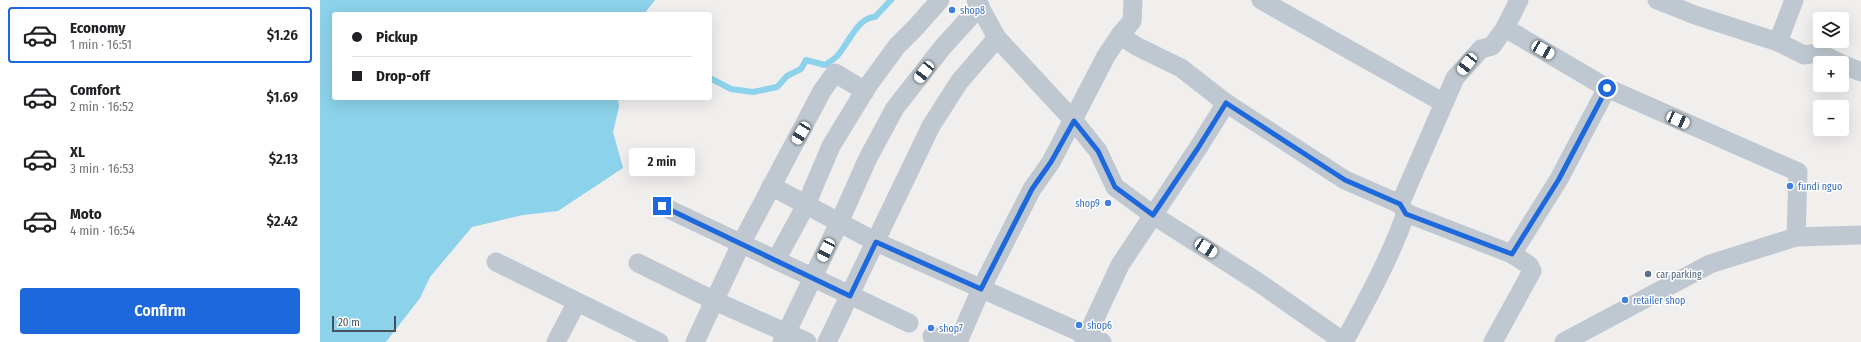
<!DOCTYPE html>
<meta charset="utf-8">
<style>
:root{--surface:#fff;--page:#f2f2f2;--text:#202124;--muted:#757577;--line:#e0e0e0;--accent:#1d68dc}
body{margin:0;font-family:"Fira Sans Condensed",sans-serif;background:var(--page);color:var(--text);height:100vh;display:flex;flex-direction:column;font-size:15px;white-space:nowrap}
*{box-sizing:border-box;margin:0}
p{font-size:13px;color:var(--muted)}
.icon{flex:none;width:22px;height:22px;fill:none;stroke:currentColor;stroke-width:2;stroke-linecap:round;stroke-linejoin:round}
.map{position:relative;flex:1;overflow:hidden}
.drawer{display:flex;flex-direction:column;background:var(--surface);width:320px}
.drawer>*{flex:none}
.guide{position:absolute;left:12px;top:12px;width:380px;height:88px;border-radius:4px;box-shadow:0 4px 16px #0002;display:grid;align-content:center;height:88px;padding:0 20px;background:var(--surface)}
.controls{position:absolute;left:1493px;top:12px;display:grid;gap:8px}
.controls a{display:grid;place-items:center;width:36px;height:36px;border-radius:4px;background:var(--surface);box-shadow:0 4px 16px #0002;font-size:20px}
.scale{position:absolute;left:12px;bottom:10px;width:64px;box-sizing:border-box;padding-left:4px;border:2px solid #47515b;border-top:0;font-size:11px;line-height:14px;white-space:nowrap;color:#47515b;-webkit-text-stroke:3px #fff;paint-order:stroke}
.end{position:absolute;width:18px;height:18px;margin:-9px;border:5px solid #1d68dc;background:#fff;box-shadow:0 0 0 2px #fff}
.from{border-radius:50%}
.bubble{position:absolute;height:28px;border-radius:4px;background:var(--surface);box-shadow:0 4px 16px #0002;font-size:13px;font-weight:600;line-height:28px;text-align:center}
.car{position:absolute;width:12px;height:24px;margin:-12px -6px;border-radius:5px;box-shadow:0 0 3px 1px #0007;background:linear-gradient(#fff 24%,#345 0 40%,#fff 0 76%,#345 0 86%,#fff 0)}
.guide b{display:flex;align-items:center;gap:14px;height:38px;font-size:15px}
.guide b+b{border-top:1px solid var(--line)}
.guide i{width:10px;height:10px;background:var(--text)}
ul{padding:7px 0 0;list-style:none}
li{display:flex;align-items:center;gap:12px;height:56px;margin:0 8px 6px;padding:0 12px;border:2px solid transparent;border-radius:4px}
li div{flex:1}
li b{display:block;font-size:15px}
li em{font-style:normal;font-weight:600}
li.active{border-color:var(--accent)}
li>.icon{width:36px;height:36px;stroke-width:1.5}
.primary-button{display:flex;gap:8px;margin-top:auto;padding:8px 20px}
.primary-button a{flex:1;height:46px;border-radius:4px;background:var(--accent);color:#fff;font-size:16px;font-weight:600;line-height:46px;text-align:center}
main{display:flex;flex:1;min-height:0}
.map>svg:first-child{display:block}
.water{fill:#8bd2ea}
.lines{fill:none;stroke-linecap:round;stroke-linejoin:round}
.stream{stroke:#8bd2ea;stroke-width:6}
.street{stroke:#bfc8d0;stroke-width:19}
.route{stroke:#1d68dc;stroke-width:5}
.shop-dot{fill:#3f7fe0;stroke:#fff;stroke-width:1.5}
.service-dot{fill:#5c6f8a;stroke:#fff;stroke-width:1.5}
.labels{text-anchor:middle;stroke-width:3;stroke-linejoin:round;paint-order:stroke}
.shop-label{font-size:10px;fill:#366cbe;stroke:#fff;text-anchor:start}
.service-label{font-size:10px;fill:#4e5e75;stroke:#fff;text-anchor:start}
</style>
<main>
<section class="drawer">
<ul>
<li class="active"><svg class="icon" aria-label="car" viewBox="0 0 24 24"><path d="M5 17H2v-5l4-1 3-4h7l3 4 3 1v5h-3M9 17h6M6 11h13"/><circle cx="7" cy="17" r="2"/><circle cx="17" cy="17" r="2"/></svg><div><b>Economy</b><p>1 min · 16:51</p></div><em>$1.26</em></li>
<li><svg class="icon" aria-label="car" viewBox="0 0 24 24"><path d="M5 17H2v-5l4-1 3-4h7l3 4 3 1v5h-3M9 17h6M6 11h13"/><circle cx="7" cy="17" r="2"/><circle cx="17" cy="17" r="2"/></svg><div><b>Comfort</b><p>2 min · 16:52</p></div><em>$1.69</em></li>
<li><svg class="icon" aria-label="car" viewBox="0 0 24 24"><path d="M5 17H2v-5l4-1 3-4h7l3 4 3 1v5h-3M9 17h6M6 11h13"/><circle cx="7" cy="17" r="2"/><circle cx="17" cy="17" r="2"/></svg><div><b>XL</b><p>3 min · 16:53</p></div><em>$2.13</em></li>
<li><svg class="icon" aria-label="car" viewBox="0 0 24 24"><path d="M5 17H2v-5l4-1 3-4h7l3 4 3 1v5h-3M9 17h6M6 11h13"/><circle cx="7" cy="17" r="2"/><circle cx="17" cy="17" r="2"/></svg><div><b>Moto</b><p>4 min · 16:54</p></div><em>$2.42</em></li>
</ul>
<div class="primary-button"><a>Confirm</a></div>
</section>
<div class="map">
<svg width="1541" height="342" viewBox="0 0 1541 342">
<rect width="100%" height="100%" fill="#f1eeee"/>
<!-- water -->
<polygon class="water" points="0,0 335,0 324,14 14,14 14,98 298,98 299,107 293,132 303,168 238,211 203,215 152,227 110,277 100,298 66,342 0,342"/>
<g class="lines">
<!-- stream -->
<path class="stream" d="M 390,78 L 411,89 L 433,92 L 457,87 L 467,76 L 481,69 L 486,60 L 505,65 C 509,62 515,59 518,55 C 528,44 538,17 555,17 L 571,0"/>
<!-- street -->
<g class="street">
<polyline points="656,0 677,38 754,121 778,151 795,187 833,215 938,282 1024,342"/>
<polyline points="941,0 1124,103"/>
<polyline points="1337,0 1375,15 1458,42 1484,55 1499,53 1520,63"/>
<polyline points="1185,28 1287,88 1478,172 1476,237 1390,264 1244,342"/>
<polyline points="1458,42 1474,0"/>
<polyline points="1522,64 1541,72"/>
<polyline points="906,103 1025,180 1080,204"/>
<polyline points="451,186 556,242 782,342"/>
<polyline points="342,206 589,323"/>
<polyline points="1086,213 1192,254 1239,179 1287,88"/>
<polyline points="1476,237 1541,235"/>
<polyline points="456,260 486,205 511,146 547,87 577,46 596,27 620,0"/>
<polyline points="176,262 339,342"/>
<polyline points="318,263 395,301 487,342"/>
<polyline points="612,336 625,342"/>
<polyline points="236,342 257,302"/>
<polyline points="375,342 421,244 502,91 515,73 545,91"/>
<polyline points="462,342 519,223 548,158 575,108 622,48 660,6"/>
<polyline points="507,342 611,126 639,82 677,38"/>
<polyline points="638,342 661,289 712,189 731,162 786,56 800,35"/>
<polyline points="764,342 800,265 878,148 906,103 861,68 816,46 800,35 812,21 813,0"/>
<path d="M 1024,342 C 1047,300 1070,258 1086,213 L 1080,204 L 1135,78 L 1161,49 L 1172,46 L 1185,28 L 1199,0"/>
<polyline points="1173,342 1212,271 1209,265 1192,254"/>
</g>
</g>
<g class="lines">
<!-- route -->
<polyline class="route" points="342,206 530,296 556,242 661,289 712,189 731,162 754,121 778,151 795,187 833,215 878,148 906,103 1025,180 1080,204 1086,214 1192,254 1239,179 1287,88"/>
</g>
<!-- markers -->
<g class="shop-dot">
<circle cx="632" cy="10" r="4"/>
<circle cx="1470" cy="186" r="4"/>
<circle cx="788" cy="203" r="4"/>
<circle cx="1305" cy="300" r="4"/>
<circle cx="759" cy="325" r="4"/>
<circle cx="611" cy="328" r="4"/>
</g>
<circle class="service-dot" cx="1328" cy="274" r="4"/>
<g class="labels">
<!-- shop labels -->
<g class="shop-label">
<text x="640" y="14">shop8</text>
<text x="1478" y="190">fundi nguo</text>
<text x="780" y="207" text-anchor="end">shop9</text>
<text x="1313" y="304">retailer shop</text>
<text x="767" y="329">shop6</text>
<text x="619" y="332">shop7</text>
</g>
<!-- service labels -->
<g class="service-label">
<text x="1336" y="278">car parking</text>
</g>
</g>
</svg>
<div class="controls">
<a><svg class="icon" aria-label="layers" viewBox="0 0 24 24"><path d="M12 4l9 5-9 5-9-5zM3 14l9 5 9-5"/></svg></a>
<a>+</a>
<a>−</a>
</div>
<div class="scale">20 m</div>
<i class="end from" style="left:1287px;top:88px"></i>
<i class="end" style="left:342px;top:206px"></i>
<div class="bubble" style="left:309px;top:148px;width:66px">2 min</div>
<i class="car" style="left:1223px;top:50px;rotate:120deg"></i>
<i class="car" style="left:1147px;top:64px;rotate:218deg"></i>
<i class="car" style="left:604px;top:72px;rotate:218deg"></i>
<i class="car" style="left:1358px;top:120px;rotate:114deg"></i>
<i class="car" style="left:481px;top:133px;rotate:211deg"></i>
<i class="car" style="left:886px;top:248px;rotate:123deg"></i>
<i class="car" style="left:506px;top:250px;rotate:206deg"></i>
<div class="guide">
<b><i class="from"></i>Pickup</b>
<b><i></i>Drop-off</b>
</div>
</div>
</main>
